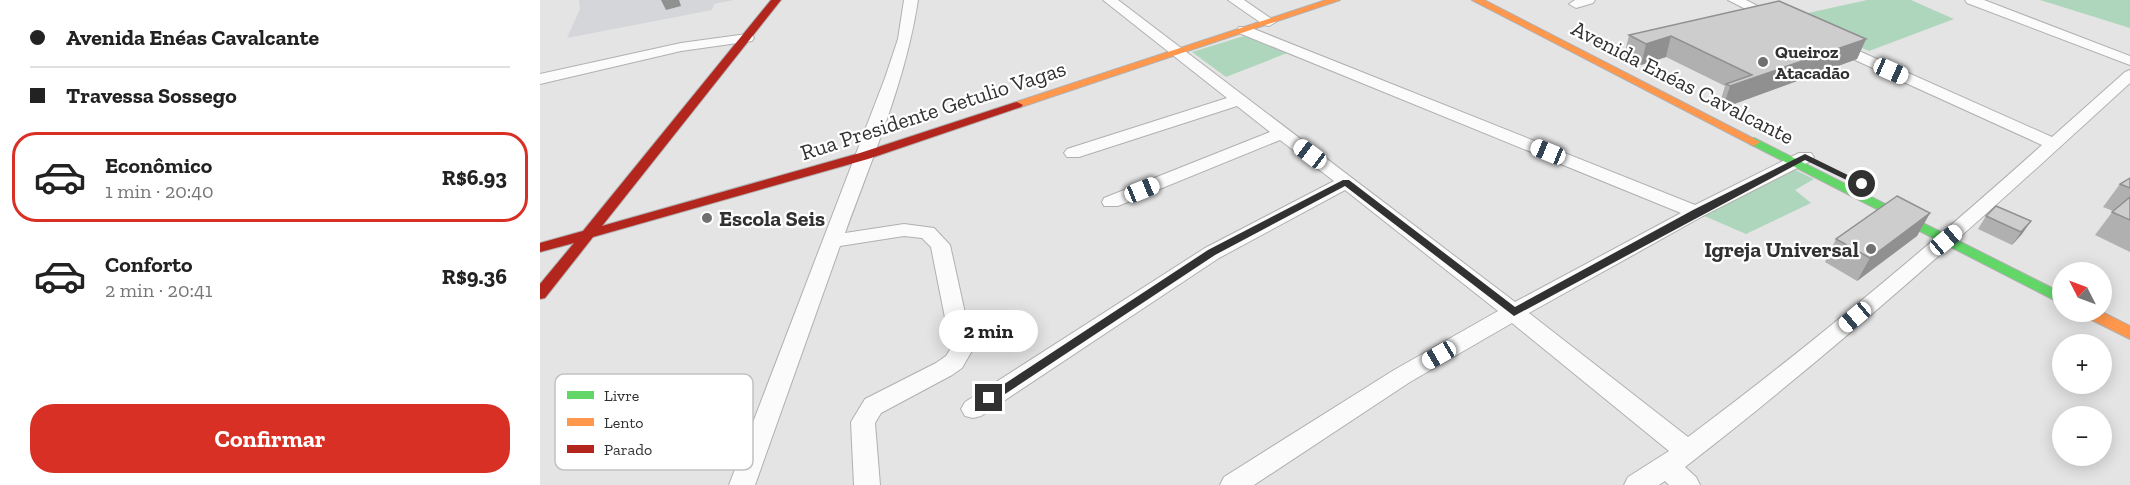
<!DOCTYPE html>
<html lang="pt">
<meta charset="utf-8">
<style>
:root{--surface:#fff;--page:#f2f2f2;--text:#222;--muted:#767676;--line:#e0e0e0;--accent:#d93025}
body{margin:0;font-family:"Zilla Slab",serif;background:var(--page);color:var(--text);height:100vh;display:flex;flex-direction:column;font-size:22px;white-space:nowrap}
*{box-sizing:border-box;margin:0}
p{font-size:20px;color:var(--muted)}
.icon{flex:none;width:33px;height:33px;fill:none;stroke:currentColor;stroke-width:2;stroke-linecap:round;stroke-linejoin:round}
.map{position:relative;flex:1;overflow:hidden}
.drawer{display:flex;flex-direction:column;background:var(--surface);width:540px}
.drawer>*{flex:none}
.banner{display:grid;align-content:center;height:132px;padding:0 30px;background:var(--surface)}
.needle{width:39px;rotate:312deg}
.fabs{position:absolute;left:1512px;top:262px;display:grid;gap:12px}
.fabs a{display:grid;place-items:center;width:60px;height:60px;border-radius:50%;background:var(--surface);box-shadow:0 3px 15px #0003;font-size:30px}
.end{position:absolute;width:27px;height:27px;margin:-14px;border:8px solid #313132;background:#fff;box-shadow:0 0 0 3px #fff}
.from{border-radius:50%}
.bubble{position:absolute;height:42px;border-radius:21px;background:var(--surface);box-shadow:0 3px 15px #0003;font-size:20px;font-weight:700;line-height:42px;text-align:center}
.car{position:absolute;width:18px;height:36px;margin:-18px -9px;border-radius:8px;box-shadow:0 0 4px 2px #0007;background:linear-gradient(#fff 24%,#345 0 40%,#fff 0 76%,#345 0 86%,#fff 0)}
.banner b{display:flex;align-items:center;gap:21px;height:57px;font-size:22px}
.banner b+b{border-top:2px solid var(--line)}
.banner i{width:15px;height:15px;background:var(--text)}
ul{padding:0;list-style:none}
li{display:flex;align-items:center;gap:18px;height:90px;margin:0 12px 9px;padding:0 18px;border:3px solid transparent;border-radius:24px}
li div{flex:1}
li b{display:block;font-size:22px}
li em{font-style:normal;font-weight:700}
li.current{border-color:var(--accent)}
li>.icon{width:54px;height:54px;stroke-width:1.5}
.cta{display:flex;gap:12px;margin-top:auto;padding:12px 30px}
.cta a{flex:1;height:69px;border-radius:24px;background:var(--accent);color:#fff;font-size:24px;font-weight:700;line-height:69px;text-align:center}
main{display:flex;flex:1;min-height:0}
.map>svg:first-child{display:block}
.built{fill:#d4d6da}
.green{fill:#aed6bc}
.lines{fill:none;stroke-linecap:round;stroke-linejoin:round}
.street-casing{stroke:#b0b0b1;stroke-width:2}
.fast-casing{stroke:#b0b0b1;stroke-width:2}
.slow-casing{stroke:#b0b0b1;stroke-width:2}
.jam-casing{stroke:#b0b0b1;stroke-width:2}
.street{fill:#fbfbfb;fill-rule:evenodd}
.fast{fill:#63d668;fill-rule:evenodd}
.slow{fill:#ff974d;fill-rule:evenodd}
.jam{fill:#b3261e;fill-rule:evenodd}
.wall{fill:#b0b0b0}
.shaded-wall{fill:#909090}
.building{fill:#cdcdcd;stroke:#909090;stroke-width:1.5}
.route{fill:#313132}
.poi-dot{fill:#707070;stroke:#fff;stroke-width:2}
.labels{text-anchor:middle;stroke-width:4.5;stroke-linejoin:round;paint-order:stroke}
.far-poi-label{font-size:18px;font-weight:bold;fill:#313132;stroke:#fff;text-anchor:start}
.street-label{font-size:22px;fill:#313132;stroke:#fff}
.poi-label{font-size:22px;font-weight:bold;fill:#313132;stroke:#fff;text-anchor:start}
.key{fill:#fff;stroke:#c1c1c2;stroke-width:1.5}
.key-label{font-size:16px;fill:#313132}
</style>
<main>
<section class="drawer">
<div class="banner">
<b><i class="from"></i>Avenida Enéas Cavalcante</b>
<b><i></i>Travessa Sossego</b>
</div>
<ul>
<li class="current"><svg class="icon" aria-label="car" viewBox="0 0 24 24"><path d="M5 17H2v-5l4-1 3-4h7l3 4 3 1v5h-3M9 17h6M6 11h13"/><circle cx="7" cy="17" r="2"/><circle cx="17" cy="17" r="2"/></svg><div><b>Econômico</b><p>1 min · 20:40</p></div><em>R$6.93</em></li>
<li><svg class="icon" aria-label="car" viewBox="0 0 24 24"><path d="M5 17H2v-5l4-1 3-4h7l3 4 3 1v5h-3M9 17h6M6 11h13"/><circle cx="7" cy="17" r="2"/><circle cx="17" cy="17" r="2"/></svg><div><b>Conforto</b><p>2 min · 20:41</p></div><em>R$9.36</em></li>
</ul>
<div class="cta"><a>Confirmar</a></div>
</section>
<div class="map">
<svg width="1590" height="485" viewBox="0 0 1590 485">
<rect width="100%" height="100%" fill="#e4e4e4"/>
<!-- built -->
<polygon class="built" points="39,0 194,0 174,4 172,10 27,38 40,9"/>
<!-- green -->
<g class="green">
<polygon points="1327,0 1371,0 1414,19 1329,51 1250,17"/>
<polygon points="1500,0 1590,0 1590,28"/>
<polygon points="704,36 747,53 686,77 652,52"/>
<polygon points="1251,168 1274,179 1255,190 1271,203 1206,234 1162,215"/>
</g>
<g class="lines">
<!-- street casing -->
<g class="street-casing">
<g id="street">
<path d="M 364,0 L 378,0 C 366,80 333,156 305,233 L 364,224 L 394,228 L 410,245 L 433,349 L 422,368 L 412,375 L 341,413 L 335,423 L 340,485 L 314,485 L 311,422 L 325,399 L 396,363 L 406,356 L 411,348 L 391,247 L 382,238 L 364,236 L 300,246 L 215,485 L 189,485 L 345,78 L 358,39 Z"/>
<path d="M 563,0 L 578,0 L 975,302 L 1141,213 L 699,33 L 697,30 L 699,27 L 709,27 L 1155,205 L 1259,153 L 1271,153 L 1274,157 L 1271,161 L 1163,216 L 989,313 L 1148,437 C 1270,346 1388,247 1502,145 L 1291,49 L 1289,46 L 1291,43 L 1301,43 L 1512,137 L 1585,72 L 1590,70 L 1590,83 C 1445,216 1300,347 1145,467 L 1156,477 L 1160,485 L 1129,485 L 1125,481 L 1119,485 L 1084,485 L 1088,477 L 1129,451 L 972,323 L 870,382 L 714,485 L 680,485 L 684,477 L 854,370 L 958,311 L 805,190 L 679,258 L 441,416 L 433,418 L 425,416 L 421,409 L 425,402 L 665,248 L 794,181 L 740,140 L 578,206 L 564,206 L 562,202 L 564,198 L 730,132 L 697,106 L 539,157 L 527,157 L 524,153 L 527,149 L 687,98 Z"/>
<polygon points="688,0 704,0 736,22 729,26 724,25"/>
<polygon points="1035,0 1055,0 1053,3 1036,8 1029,4"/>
<polygon points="1188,0 1206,0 1243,19 1236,23 1231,22"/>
<polygon points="1425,0 1444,0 1590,56 1590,65 1427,3"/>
<polygon points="207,34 212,35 214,38 212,41 141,51 0,84 0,74 141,43"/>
</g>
</g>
<!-- fast casing -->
<g class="fast-casing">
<polygon id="fast" points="1214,138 1522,293 1522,304 1210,144 1208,142 1210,140"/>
</g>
<!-- slow casing -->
<g class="slow-casing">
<g id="slow">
<polygon points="786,0 800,0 481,107 477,108 471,105 473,103"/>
<polygon points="932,0 944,0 1220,142 1214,146 1210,144"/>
<polygon points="1542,312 1562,312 1590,326 1590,339 1544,316"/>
</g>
</g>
<!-- jam casing -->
<g class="jam-casing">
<polygon id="jam" points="231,0 241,0 62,226 320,153 473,103 477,102 483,105 481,107 328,159 53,237 5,298 0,299 0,284 34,243 0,252 0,243 43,231"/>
</g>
<!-- street -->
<use href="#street" class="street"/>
<!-- fast -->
<use href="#fast" class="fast"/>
<!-- slow -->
<use href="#slow" class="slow"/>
<!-- jam -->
<use href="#jam" class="jam"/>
</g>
<!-- wall -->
<g class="wall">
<polygon points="1089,35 1326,39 1317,59 1183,108 1179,106 1185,86 1126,57 1101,65 1084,56"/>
<polygon points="1590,178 1590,252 1555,235 1573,211 1563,207 1580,184"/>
<polygon points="1390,213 1377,236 1317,281 1285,262 1296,239"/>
<polygon points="1446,216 1491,221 1482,234 1472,245 1438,229"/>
</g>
<!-- shaded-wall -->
<g class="shaded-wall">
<polygon points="121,0 139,0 141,6 126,10"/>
<polygon points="1131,36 1126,57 1101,65 1106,44"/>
<polygon points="1326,39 1317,59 1183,108 1190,86"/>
<polygon points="1390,213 1377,236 1317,281 1330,258"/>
<polygon points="1491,221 1482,234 1472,245 1481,232"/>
</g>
<!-- building -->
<g class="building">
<polygon points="1239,1 1326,39 1190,86 1186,84 1212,75 1131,36 1106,44 1089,35"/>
<polygon points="1590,178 1590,188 1580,184"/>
<polygon points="1357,196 1390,213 1330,258 1296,239"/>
<polygon points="1590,197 1590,220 1572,212"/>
<polygon points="1456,206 1491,221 1481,232 1446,216"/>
</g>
<!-- route -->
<polygon class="route" points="1265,154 1326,184 1319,186 1265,160 974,316 805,186 675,255 453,402 445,402 443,398 668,250 803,180 809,180 975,307 1153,210"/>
<!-- markers -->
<g class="poi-dot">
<circle cx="1223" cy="62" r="6"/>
<circle cx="167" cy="218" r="6"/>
<circle cx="1331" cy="249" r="6"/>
</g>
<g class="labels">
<!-- far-poi labels -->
<g class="far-poi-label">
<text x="1235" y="58">Queiroz<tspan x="1235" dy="21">Atacadão</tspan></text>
</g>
<!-- street labels -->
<g class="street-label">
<text transform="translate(1143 82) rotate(27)" y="8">Avenida Enéas Cavalcante</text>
<text transform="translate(393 110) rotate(-18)" y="8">Rua Presidente Getulio Vagas</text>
</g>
<!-- poi labels -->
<g class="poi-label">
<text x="179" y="226">Escola Seis</text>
<text x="1319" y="257" text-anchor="end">Igreja Universal</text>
</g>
</g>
<!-- legend -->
<rect x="15" y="374" width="198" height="96" rx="9" class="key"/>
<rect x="27" y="391" width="27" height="8" fill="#63d668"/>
<rect x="27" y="418" width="27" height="8" fill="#ff974d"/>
<rect x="27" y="445" width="27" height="8" fill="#b3261e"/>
<g class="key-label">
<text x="64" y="401">Livre</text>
<text x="64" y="428">Lento</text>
<text x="64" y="455">Parado</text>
</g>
</svg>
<div class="fabs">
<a><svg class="needle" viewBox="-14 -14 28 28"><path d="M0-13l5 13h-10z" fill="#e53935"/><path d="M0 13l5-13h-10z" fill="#767676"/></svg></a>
<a>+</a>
<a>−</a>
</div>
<i class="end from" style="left:1322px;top:184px"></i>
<i class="end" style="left:449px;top:398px"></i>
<div class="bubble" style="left:399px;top:310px;width:99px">2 min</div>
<i class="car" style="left:1351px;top:71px;rotate:114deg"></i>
<i class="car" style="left:1008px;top:152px;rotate:292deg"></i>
<i class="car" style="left:770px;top:154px;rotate:307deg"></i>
<i class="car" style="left:602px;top:190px;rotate:68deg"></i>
<i class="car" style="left:1406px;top:240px;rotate:50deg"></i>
<i class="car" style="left:1315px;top:317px;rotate:230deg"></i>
<i class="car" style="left:899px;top:355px;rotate:240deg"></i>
</div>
</main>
